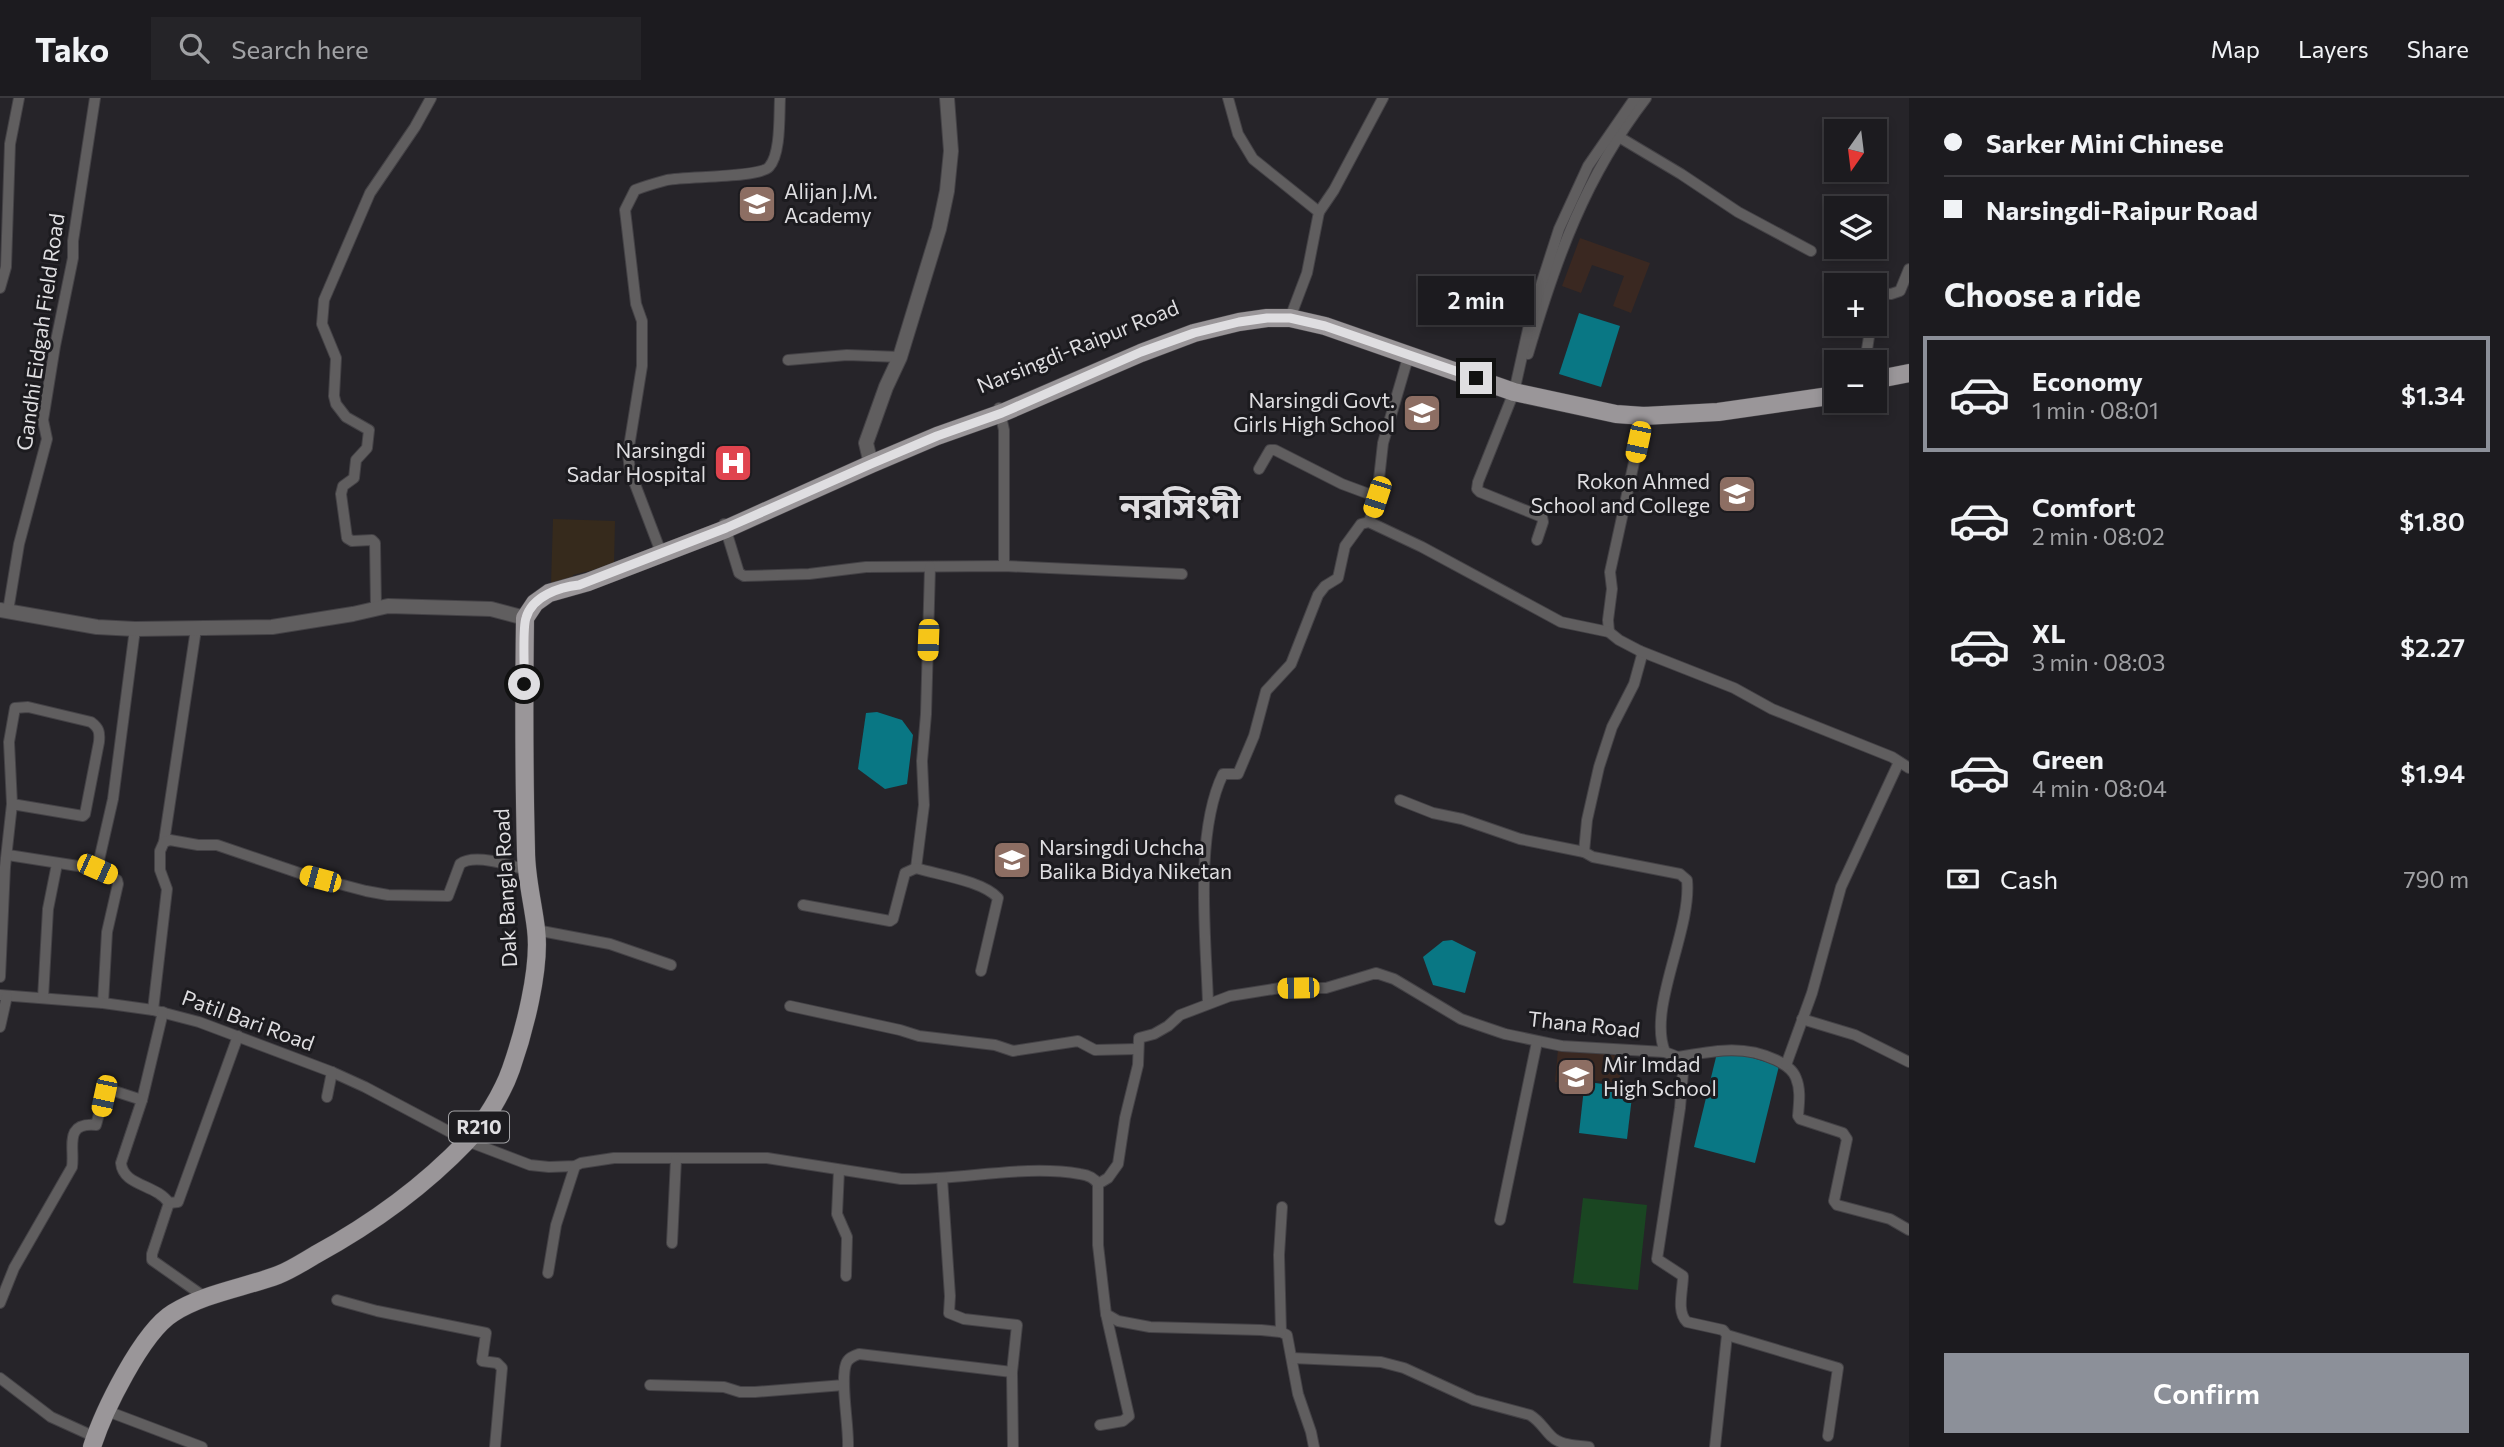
<!DOCTYPE html>
<meta charset="utf-8">
<style>
:root{--surface:#1c1b1f;--page:#252428;--text:#f1f3f6;--muted:#a0a1a4;--line:#3a393d;--accent:#8c9099}
body{margin:0;font-family:Commissioner,"Noto Sans Bengali",sans-serif;background:var(--page);color:var(--text);height:100vh;display:flex;flex-direction:column;font-size:26px;white-space:nowrap}
*{box-sizing:border-box;margin:0}
p{font-size:23px;color:var(--muted)}
.icon{flex:none;width:38px;height:38px;fill:none;stroke:currentColor;stroke-width:2;stroke-linecap:round;stroke-linejoin:round}
.map{position:relative;flex:1;overflow:hidden}
.sheet{display:flex;flex-direction:column;background:var(--surface);width:595px}
.sheet>*{flex:none}
.guide{display:grid;align-content:center;height:154px;padding:0 35px;background:var(--surface)}
.needle{width:46px;rotate:194deg}
.fabs{position:absolute;left:1824px;top:21px;display:grid;gap:14px}
.fabs a{display:grid;place-items:center;width:63px;height:63px;border-radius:0px;background:var(--surface);box-shadow:0 4px 10px #0003,0 0 0 2px var(--line);font-size:35px}
.end{position:absolute;width:32px;height:32px;margin:-16px;border:9px solid #dfdee1;background:#111;box-shadow:0 0 0 4px #111}
.from{border-radius:50%}
.bubble{position:absolute;height:49px;border-radius:0px;background:var(--surface);box-shadow:0 4px 10px #0003,0 0 0 2px var(--line);font-size:23px;font-weight:600;line-height:49px;text-align:center}
.car{position:absolute;width:21px;height:42px;margin:-21px -10px;border-radius:9px;box-shadow:0 0 5px 2px #0007;background:linear-gradient(#f5c518 24%,#345 0 40%,#f5c518 0 76%,#345 0 86%,#f5c518 0)}
.guide b{display:flex;align-items:center;gap:24px;height:66px;font-size:26px}
.guide b+b{border-top:2px solid var(--line)}
.guide i{width:18px;height:18px;background:var(--text)}
ul{padding:0;list-style:none}
li{display:flex;align-items:center;gap:21px;height:116px;margin:0 14px 10px;padding:0 21px;border:4px solid transparent;border-radius:0px}
li div{flex:1}
li b{display:block;font-size:26px}
li em{font-style:normal;font-weight:600}
li.current{border-color:var(--accent)}
li>.icon{width:63px;height:63px;stroke-width:1.5}
h2{padding:0 35px;font-size:32px;line-height:84px}
.pay{display:flex;align-items:center;gap:18px;height:77px;padding:0 35px;font-size:26px}
.pay p{margin-inline-start:auto}
.primary-button{display:flex;gap:14px;margin-top:auto;padding:14px 35px}
.primary-button a{flex:1;height:80px;border-radius:0px;background:var(--accent);color:#fff;font-size:28px;font-weight:600;line-height:80px;text-align:center}
header{display:flex;align-items:center;gap:42px;box-sizing:border-box;height:98px;padding:0 35px;background:var(--surface);border-bottom:2px solid var(--line)}
header strong{font-size:33px}
nav{display:flex;gap:38px;margin-inline-start:auto;font-size:24px}
.search{width:490px;height:63px;background:var(--page);display:flex;align-items:center;gap:18px;box-sizing:border-box;padding:0 24px;border-radius:0px;color:var(--muted);font-size:26px}
main{display:flex;flex:1;min-height:0}
.map>svg:first-child{display:block}
.commercial{fill:#362a1c}
.education{fill:#3a2821}
.green{fill:#1a4622}
.water{fill:#097784}
.lines{fill:none;stroke-linecap:round;stroke-linejoin:round}
.minor-casing{stroke:#444246;stroke-width:12}
.tertiary-casing{stroke:#444246;stroke-width:16}
.primary-casing{stroke:#444246;stroke-width:19}
.minor{stroke:#605e5f;stroke-width:10}
.tertiary{stroke:#605e5f;stroke-width:14}
.primary{stroke:#9a9699;stroke-width:18}
.route{stroke:#dfdee1;stroke-width:9}
.labels{text-anchor:middle;stroke-width:6;stroke-linejoin:round;paint-order:stroke}
.shield{fill:#1c1b1f;stroke:#a4a4a7;stroke-width:2}
.shield-label{font-size:19px;font-weight:bold;fill:#dfdee1}
.poi-label{font-size:21px;fill:#dfdee1;stroke:#1c1b1f;text-anchor:start}
.street-label{font-size:21px;fill:#dfdee1;stroke:#1c1b1f}
.town-label{font-size:35px;font-weight:bold;fill:#dfdee1;stroke:#1c1b1f}
</style>
<header>
<strong>Tako</strong>
<div class="search"><svg class="icon" aria-label="search" viewBox="0 0 24 24"><circle cx="10" cy="10" r="6"/><path d="M15 15l6 6"/></svg>Search here</div>
<nav><a>Map</a><a>Layers</a><a>Share</a></nav>
</header>
<main>
<div class="map">
<svg width="1909" height="1349" viewBox="0 0 1909 1349">
<rect width="100%" height="100%" fill="#262429"/>
<!-- commercial -->
<polygon class="commercial" points="553,421 615,423 614,467 573,477 572,487 551,486"/>
<!-- education -->
<g class="education">
<polygon points="1580,140 1650,165 1631,215 1613,208 1624,178 1592,167 1581,195 1562,188"/>
<polygon points="1558,951 1622,958 1620,985 1587,982 1584,987 1555,984"/>
</g>
<!-- green -->
<polygon class="green" points="1583,1100 1647,1107 1638,1192 1573,1185"/>
<!-- water -->
<g class="water">
<polygon points="1579,215 1620,228 1601,289 1559,276"/>
<polygon points="877,614 902,622 913,637 907,686 885,691 858,671 866,615"/>
<polygon points="1452,842 1476,854 1465,895 1433,887 1423,859 1443,843"/>
<polygon points="1717,955 1743,957 1779,968 1755,1065 1694,1049"/>
<polygon points="1588,984 1633,990 1627,1041 1579,1035 1584,990"/>
</g>
<g class="lines">
<!-- minor casing -->
<g class="minor-casing">
<g id="minor">
<polyline points="1228,0 1238,36 1253,61 1319,114 1307,175 1290,220"/>
<polyline points="1619,39 1681,76 1738,114 1811,153"/>
<polyline points="1319,114 1334,92 1383,0"/>
<polyline points="0,190 6,169 10,46 19,0"/>
<polyline points="1874,209 1879,195 1891,196 1900,193 1909,171"/>
<path d="M 1528,256 C 1556,161 1585,79 1646,0"/>
<polyline points="788,262 847,257 900,259"/>
<polyline points="1865,264 1871,226"/>
<polyline points="999,310 1004,332 1004,468"/>
<polyline points="1259,371 1270,352 1275,352 1342,386 1377,399"/>
<polyline points="1369,424 1377,399 1383,345 1409,256"/>
<polyline points="724,426 739,475 744,478 809,476 866,469 1004,468 1182,476"/>
<polyline points="1537,442 1543,424 1542,419 1480,394 1477,391 1478,384 1514,294 1531,218 1559,131 1588,68 1635,0"/>
<path d="M 662,457 L 630,373 L 628,355 L 642,268 L 642,223 L 636,206 L 625,112 L 635,92 C 645,88 656,85 667,82 C 686,78 759,80 769,69 C 781,56 779,18 780,0"/>
<path d="M 930,469 L 926,616 L 922,663 L 924,707 L 916,770 C 939,777 983,783 998,800 L 981,873"/>
<polyline points="376,510 375,445 372,442 352,443 347,440 341,396 343,388 354,380 356,362 367,350 369,332 346,319 336,306 334,298 336,260 322,226 324,202 370,95 415,29 431,0"/>
<polyline points="8,513 19,446 47,341 43,322 55,248 73,160 73,143 95,0"/>
<polyline points="1609,534 1608,522 1612,491 1610,474 1645,314"/>
<path d="M 1400,702 L 1433,715 L 1462,721 L 1520,741 L 1584,754 L 1593,759 L 1680,776 L 1687,782 C 1692,832 1647,910 1665,954 L 1678,959 L 1683,974 L 1680,1010 L 1657,1161 L 1683,1178 C 1683,1192 1676,1214 1687,1224 L 1723,1232 L 1727,1237 L 1715,1349"/>
<polyline points="164,744 196,531"/>
<polyline points="1584,754 1587,722 1599,669 1612,629 1634,586 1642,557 1640,553"/>
<polyline points="8,757 97,771 117,782 118,786 107,834 103,905"/>
<polyline points="97,771 113,701 135,531"/>
<polyline points="803,807 890,823 893,821 905,775 916,770"/>
<polyline points="536,832 610,846 671,867"/>
<path d="M 0,879 L 5,769 L 12,706 L 9,644 L 15,610 L 28,609 L 91,624 C 99,630 100,634 99,644 L 85,716 L 83,718 L 12,706"/>
<path d="M 0,897 L 103,905 L 153,912 L 199,924 L 332,974 L 365,989 L 467,1043 L 530,1067 L 549,1069 L 575,1068 L 581,1065 L 614,1060 L 767,1060 L 901,1081 C 959,1083 1023,1066 1080,1076 C 1088,1077 1094,1079 1098,1086 L 1098,1147 L 1106,1216 L 1118,1223 L 1150,1229 L 1261,1232 L 1281,1234 L 1287,1237 L 1298,1296 L 1311,1334 L 1314,1349"/>
<polyline points="43,900 48,811 57,766"/>
<path d="M 1208,905 C 1206,839 1194,736 1223,676 L 1238,676 L 1254,638 L 1266,593 L 1291,566 L 1318,497 L 1325,488 L 1338,480 L 1345,448 L 1361,426 L 1369,424 L 1422,449 L 1561,524 L 1609,534 L 1619,542 L 1640,553 L 1734,590 L 1772,611 L 1892,659 L 1909,670"/>
<polyline points="790,908 900,932 919,938 995,947 1013,953 1078,943 1095,952 1137,951"/>
<path d="M 153,912 L 167,791 L 160,772 L 160,753 L 164,744 L 170,742 L 198,747 L 217,747 L 305,777 L 366,793 L 388,797 L 448,798 L 460,766 C 474,755 510,767 526,772"/>
<path d="M 163,914 L 142,1002 L 121,1065 C 123,1088 156,1086 169,1105 L 152,1156 L 152,1162 L 206,1200"/>
<polyline points="1802,921 1855,937 1909,964"/>
<polyline points="0,929 7,898"/>
<path d="M 1678,959 C 1713,953 1743,946 1776,962 C 1784,966 1793,971 1796,980 C 1801,992 1799,1005 1798,1018 L 1800,1021 L 1843,1035 L 1847,1041 L 1834,1103 L 1837,1107 L 1890,1121 L 1909,1132"/>
<polyline points="1786,967 1812,895 1841,789 1899,664"/>
<polyline points="327,999 332,974"/>
<polyline points="839,1072 837,1116 847,1139 846,1178"/>
<polyline points="942,1080 950,1198 949,1215 964,1221 1017,1227 1012,1274 1013,1349"/>
<polyline points="1098,1086 1108,1080 1118,1066 1125,1020 1138,967 1139,940 1154,936 1168,928 1180,917 1230,898 1280,890 1326,890 1376,875 1394,881 1461,921 1505,936 1562,948 1665,954"/>
<polyline points="169,1105 178,1104 238,938"/>
<polyline points="1500,1122 1537,944"/>
<polyline points="672,1145 676,1061"/>
<polyline points="548,1175 556,1127 575,1068"/>
<polyline points="337,1202 377,1213 486,1235 482,1263 497,1265 502,1270 495,1349"/>
<path d="M 0,1205 L 14,1170 L 72,1069 C 75,1050 63,1024 96,1027 L 104,998 L 108,991 L 142,1002"/>
<polyline points="1281,1234 1279,1157 1282,1109"/>
<polyline points="1727,1237 1838,1270 1828,1338"/>
<path d="M 1292,1260 L 1381,1264 L 1404,1270 L 1474,1302 L 1530,1317 C 1540,1323 1543,1330 1551,1338 C 1561,1348 1576,1347 1589,1349"/>
<polyline points="0,1280 51,1319 95,1339"/>
<polyline points="650,1287 724,1289 740,1294 755,1294 844,1287"/>
<polyline points="107,1313 202,1349"/>
<polyline points="1100,1327 1123,1323 1129,1318 1106,1216"/>
<path d="M 848,1349 C 849,1328 840,1283 846,1266 C 848,1260 853,1258 859,1256 L 1012,1274"/>
</g>
</g>
<!-- tertiary casing -->
<g class="tertiary-casing">
<g id="tertiary">
<polyline points="871,366 866,345 886,289 900,259 939,131 947,93 951,53 947,0"/>
<polyline points="0,512 97,529 135,531 272,529 353,516 388,508 491,511 525,520"/>
</g>
</g>
<!-- primary casing -->
<g class="primary-casing">
<g id="primary">
<polyline points="1874,282 1909,275"/>
<path d="M 92,1349 C 103,1314 142,1234 173,1215 C 205,1195 243,1190 278,1177 C 291,1172 303,1164 315,1157 C 370,1127 424,1088 467,1043 C 484,1026 503,994 511,971 C 524,934 541,870 536,831 C 533,805 526,780 526,753 C 524,675 524,597 525,520 L 535,505 L 549,495 L 588,484 L 726,431 L 871,366 L 937,338 L 1002,315 L 1141,255 L 1194,235 L 1239,224 L 1267,220 L 1290,220 L 1325,228 L 1514,294 L 1616,316 L 1644,318 L 1718,314 L 1836,297"/>
</g>
</g>
<!-- minor -->
<use href="#minor" class="minor"/>
<!-- tertiary -->
<use href="#tertiary" class="tertiary"/>
<!-- primary -->
<use href="#primary" class="primary"/>
</g>
<g class="lines">
<!-- route -->
<path class="route" d="M 524,586 C 525,572 522,531 526,520 C 532,498 560,489 579,487 L 726,430 L 871,366 L 937,338 L 1002,315 L 1141,254 L 1194,235 L 1239,224 L 1267,220 L 1290,220 L 1325,228 L 1476,280"/>
</g>
<!-- icons -->
<defs>
<g id="school-square" transform="scale(2.0125)"><rect x="-9" y="-9" width="18" height="18" rx="4" fill="#8d6e63" stroke="#1c1b1f"/><path d="M0-5L7-2L0 1L-7-2ZM-4 1L0 2.5L4 1V4Q0 6-4 4Z" fill="#fff"/></g>
<g id="hospital-square" transform="scale(2.0125)"><rect x="-9" y="-9" width="18" height="18" rx="4" fill="#e0444e" stroke="#1c1b1f"/><path d="M-5-5h3v3.5h4V-5h3V5h-3V1.5h-4V5h-3Z" fill="#fff"/></g>
</defs>
<g fill-rule="evenodd">
<use href="#school-square" x="757" y="106"/>
<use href="#school-square" x="1422" y="315"/>
<use href="#hospital-square" x="733" y="365"/>
<use href="#school-square" x="1737" y="396"/>
<use href="#school-square" x="1012" y="762"/>
<use href="#school-square" x="1576" y="979"/>
</g>
<g class="labels">
<!-- shield labels -->
<rect class="shield" x="449" y="1013.5" width="60" height="31" rx="5"/>
<g class="shield-label">
<text x="479" y="1036">R210</text>
</g>
<!-- poi labels -->
<g class="poi-label">
<text x="784" y="101">Alijan J.M.<tspan x="784" dy="24">Academy</tspan></text>
<text x="1395" y="310" text-anchor="end">Narsingdi Govt.<tspan x="1395" dy="24">Girls High School</tspan></text>
<text x="706" y="360" text-anchor="end">Narsingdi<tspan x="706" dy="24">Sadar Hospital</tspan></text>
<text x="1710" y="391" text-anchor="end">Rokon Ahmed<tspan x="1710" dy="24">School and College</tspan></text>
<text x="1039" y="757">Narsingdi Uchcha<tspan x="1039" dy="24">Balika Bidya Niketan</tspan></text>
<text x="1603" y="974">Mir Imdad<tspan x="1603" dy="24">High School</tspan></text>
</g>
<!-- street labels -->
<g class="street-label">
<text transform="translate(41 234) rotate(-82)" y="7">Gandhi Eidgah Field Road</text>
<text transform="translate(1078 249) rotate(-22)" y="7">Narsingdi-Raipur Road</text>
<text transform="translate(506 790) rotate(-93)" y="7">Dak Bangla Road</text>
<text transform="translate(248 923) rotate(20)" y="7">Patil Bari Road</text>
<text transform="translate(1584 927) rotate(6)" y="7">Thana Road</text>
</g>
<!-- town labels -->
<g class="town-label">
<text x="1180" y="420">নরসিংদী</text>
</g>
</g>
</svg>
<div class="fabs">
<a><svg class="needle" viewBox="-14 -14 28 28"><path d="M0-13l5 13h-10z" fill="#e53935"/><path d="M0 13l5-13h-10z" fill="#a0a1a4"/></svg></a>
<a><svg class="icon" aria-label="layers" viewBox="0 0 24 24"><path d="M12 4l9 5-9 5-9-5zM3 14l9 5 9-5"/></svg></a>
<a>+</a>
<a>−</a>
</div>
<i class="end from" style="left:524px;top:586px"></i>
<i class="end" style="left:1476px;top:280px"></i>
<div class="bubble" style="left:1418px;top:178px;width:116px">2 min</div>
<i class="car" style="left:1638px;top:344px;rotate:192deg"></i>
<i class="car" style="left:1377px;top:399px;rotate:198deg"></i>
<i class="car" style="left:928px;top:542px;rotate:182deg"></i>
<i class="car" style="left:97px;top:771px;rotate:114deg"></i>
<i class="car" style="left:320px;top:781px;rotate:285deg"></i>
<i class="car" style="left:1298px;top:890px;rotate:269deg"></i>
<i class="car" style="left:104px;top:998px;rotate:192deg"></i>
</div>
<section class="sheet">
<div class="guide">
<b><i class="from"></i>Sarker Mini Chinese</b>
<b><i></i>Narsingdi-Raipur Road</b>
</div>
<h2>Choose a ride</h2>
<ul>
<li class="current"><svg class="icon" aria-label="car" viewBox="0 0 24 24"><path d="M5 17H2v-5l4-1 3-4h7l3 4 3 1v5h-3M9 17h6M6 11h13"/><circle cx="7" cy="17" r="2"/><circle cx="17" cy="17" r="2"/></svg><div><b>Economy</b><p>1 min · 08:01</p></div><em>$1.34</em></li>
<li><svg class="icon" aria-label="car" viewBox="0 0 24 24"><path d="M5 17H2v-5l4-1 3-4h7l3 4 3 1v5h-3M9 17h6M6 11h13"/><circle cx="7" cy="17" r="2"/><circle cx="17" cy="17" r="2"/></svg><div><b>Comfort</b><p>2 min · 08:02</p></div><em>$1.80</em></li>
<li><svg class="icon" aria-label="car" viewBox="0 0 24 24"><path d="M5 17H2v-5l4-1 3-4h7l3 4 3 1v5h-3M9 17h6M6 11h13"/><circle cx="7" cy="17" r="2"/><circle cx="17" cy="17" r="2"/></svg><div><b>XL</b><p>3 min · 08:03</p></div><em>$2.27</em></li>
<li><svg class="icon" aria-label="car" viewBox="0 0 24 24"><path d="M5 17H2v-5l4-1 3-4h7l3 4 3 1v5h-3M9 17h6M6 11h13"/><circle cx="7" cy="17" r="2"/><circle cx="17" cy="17" r="2"/></svg><div><b>Green</b><p>4 min · 08:04</p></div><em>$1.94</em></li>
</ul>
<div class="pay"><svg class="icon" aria-label="cash" viewBox="0 0 24 24"><path d="M3 7h18v10H3z"/><circle cx="12" cy="12" r="2"/></svg>Cash<p>790 m</p></div>
<div class="primary-button"><a>Confirm</a></div>
</section>
</main>
